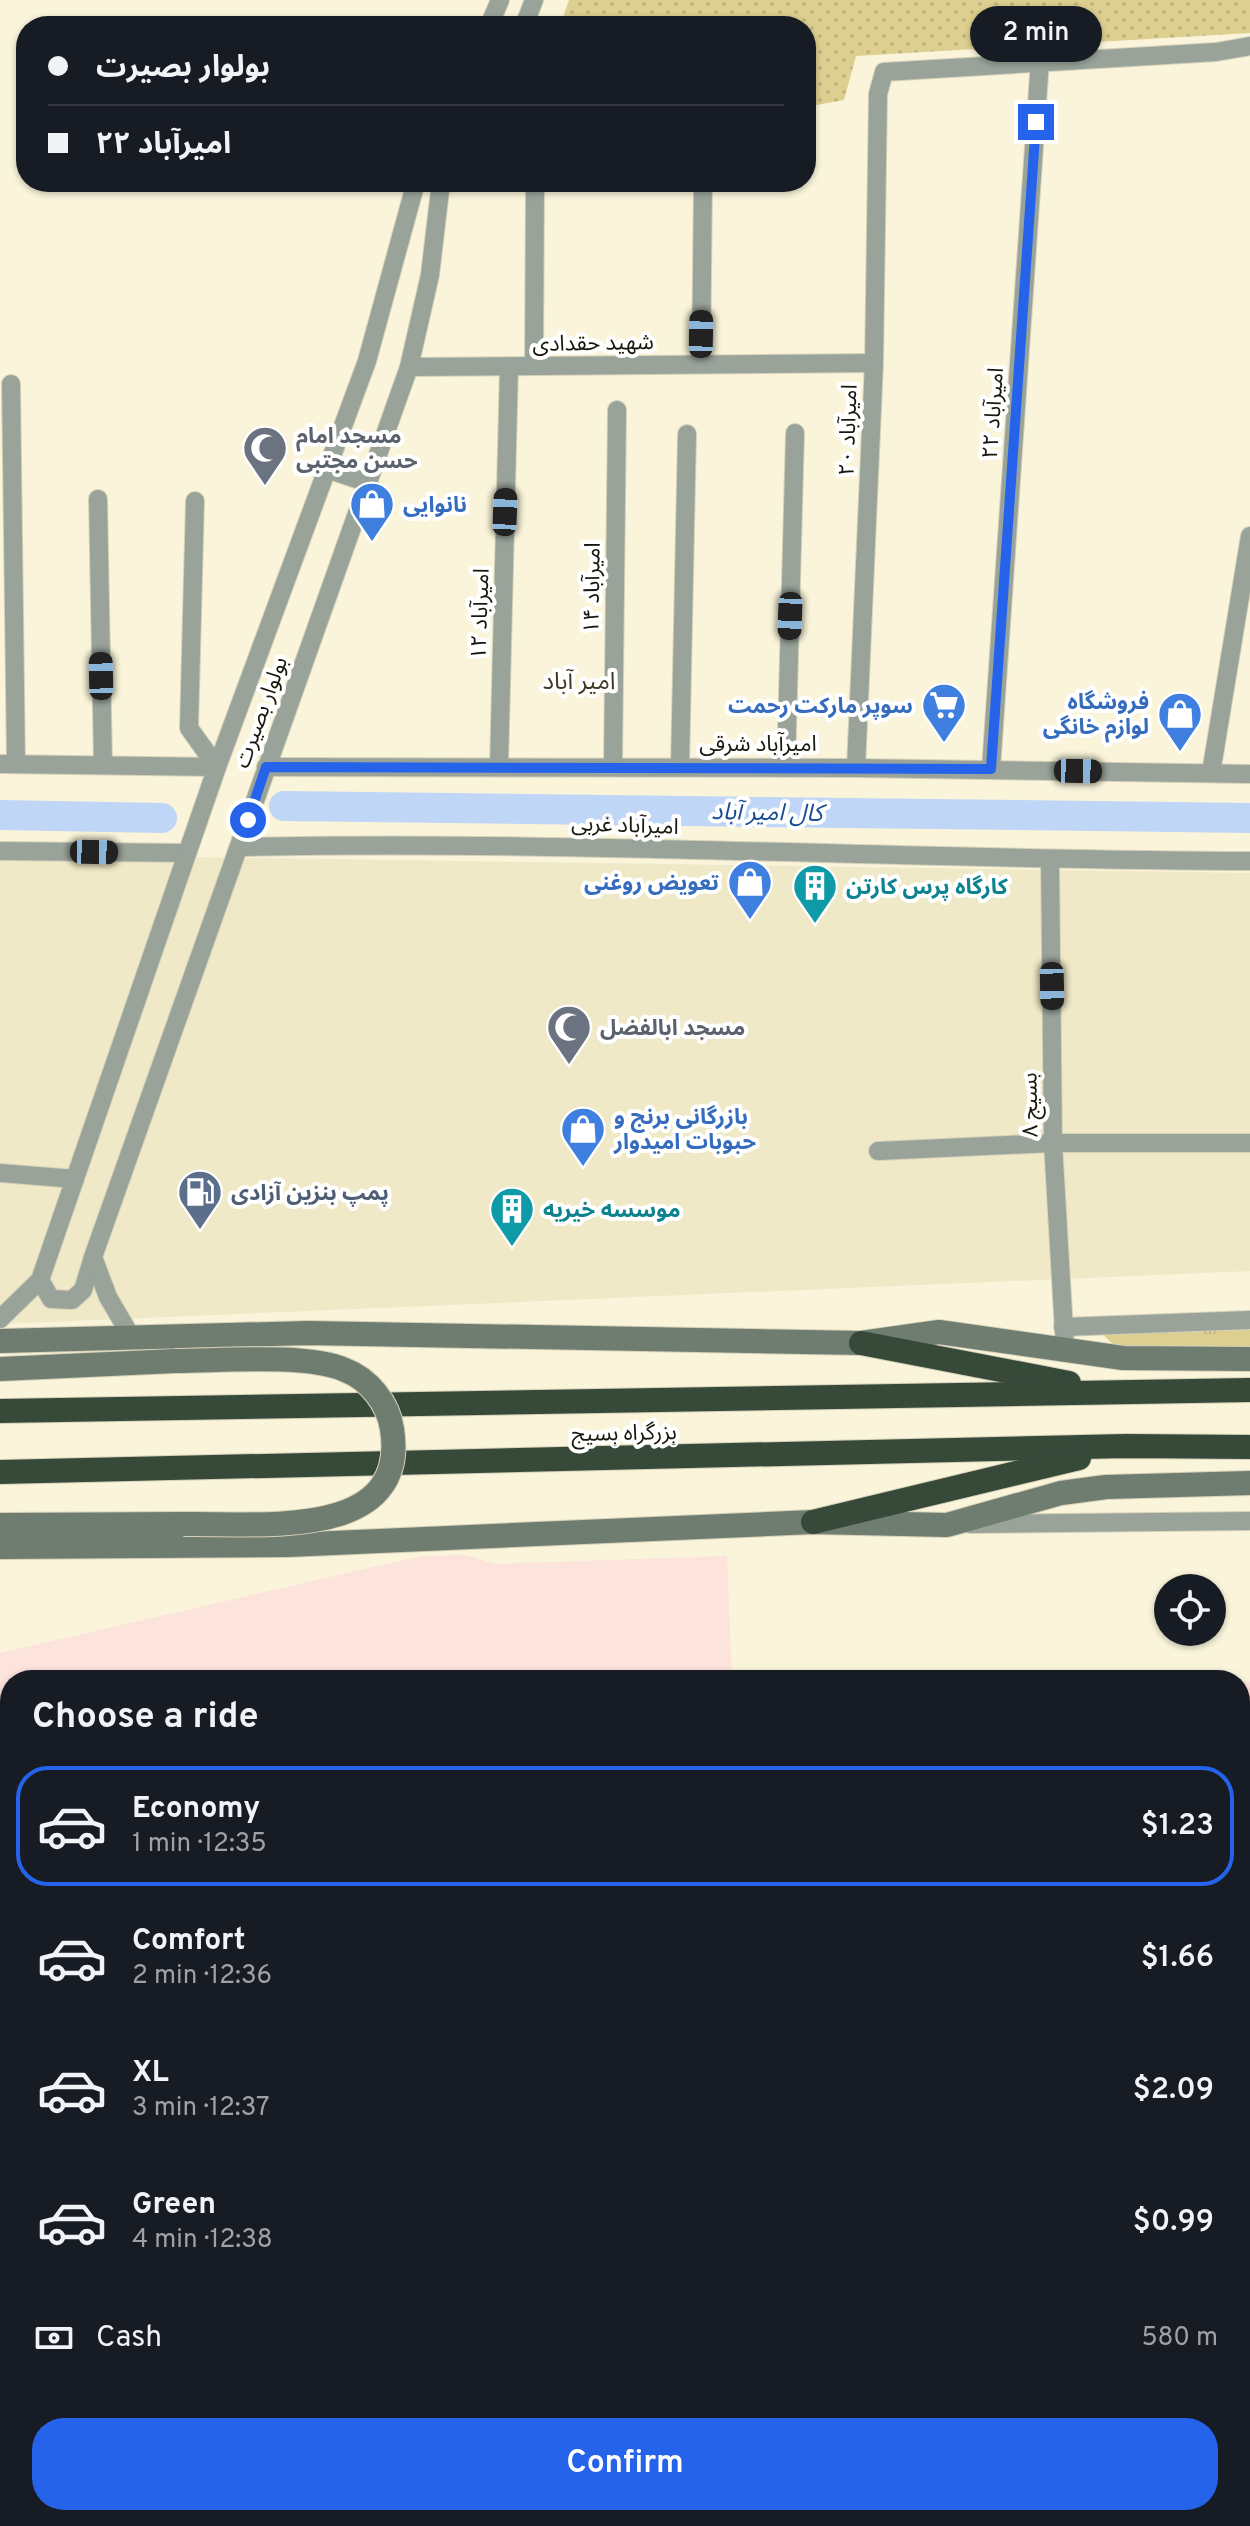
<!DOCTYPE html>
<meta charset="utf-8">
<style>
:root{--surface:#171b24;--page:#20242c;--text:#f1f3f6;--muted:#9ea1a6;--line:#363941;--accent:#2563eb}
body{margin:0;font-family:Overpass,"Noto Sans Arabic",sans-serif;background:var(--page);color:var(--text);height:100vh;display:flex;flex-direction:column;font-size:30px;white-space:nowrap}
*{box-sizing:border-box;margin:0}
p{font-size:26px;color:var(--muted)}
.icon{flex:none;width:44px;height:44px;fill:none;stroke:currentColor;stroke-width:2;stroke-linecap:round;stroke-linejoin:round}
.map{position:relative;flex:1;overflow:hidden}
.details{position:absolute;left:0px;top:1670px;width:1250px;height:856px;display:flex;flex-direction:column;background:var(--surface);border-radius:32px 32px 0 0;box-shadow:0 2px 6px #0004}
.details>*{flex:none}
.top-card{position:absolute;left:16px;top:16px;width:800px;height:176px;border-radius:32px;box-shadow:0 2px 6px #0004;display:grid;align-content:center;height:176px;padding:0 32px;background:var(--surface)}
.tools{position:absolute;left:1154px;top:1574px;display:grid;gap:16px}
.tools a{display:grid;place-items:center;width:72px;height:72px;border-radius:50%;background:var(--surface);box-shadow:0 2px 6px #0004;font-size:40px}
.end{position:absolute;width:36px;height:36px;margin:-18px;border:10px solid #2563eb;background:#fff;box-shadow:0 0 0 4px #fff}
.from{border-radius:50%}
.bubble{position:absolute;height:56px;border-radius:28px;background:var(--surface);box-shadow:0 2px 6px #0004;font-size:26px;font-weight:600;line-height:56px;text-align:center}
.car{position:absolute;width:24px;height:48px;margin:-24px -12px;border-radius:10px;box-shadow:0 0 6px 2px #0007;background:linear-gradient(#222 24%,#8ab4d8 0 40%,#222 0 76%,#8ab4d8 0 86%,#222 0)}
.top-card b{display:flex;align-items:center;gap:28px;height:76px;font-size:30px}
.top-card b+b{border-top:2px solid var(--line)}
.top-card i{width:20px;height:20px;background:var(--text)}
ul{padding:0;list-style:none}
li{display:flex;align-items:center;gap:24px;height:120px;margin:0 16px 12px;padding:0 16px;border:4px solid transparent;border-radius:32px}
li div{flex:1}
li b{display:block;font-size:30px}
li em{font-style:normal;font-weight:600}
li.current{border-color:var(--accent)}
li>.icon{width:72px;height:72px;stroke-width:1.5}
h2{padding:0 32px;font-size:36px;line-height:96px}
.pay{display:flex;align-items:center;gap:20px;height:88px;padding:0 32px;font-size:30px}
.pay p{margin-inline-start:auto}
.primary-button{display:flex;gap:16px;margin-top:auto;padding:16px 32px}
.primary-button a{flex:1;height:92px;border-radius:32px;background:var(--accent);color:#fff;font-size:32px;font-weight:600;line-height:92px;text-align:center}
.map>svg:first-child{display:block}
.built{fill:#f0e9c7}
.industrial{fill:#fce3db}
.grass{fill:url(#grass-tufts)}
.park{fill:url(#park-dots)}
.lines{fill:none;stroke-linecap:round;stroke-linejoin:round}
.river{stroke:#c0d6f6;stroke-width:30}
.street-casing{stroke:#d5d1b9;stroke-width:20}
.secondary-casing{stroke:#d5d1b9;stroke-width:26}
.highway-casing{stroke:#d5d1b9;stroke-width:26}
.street{stroke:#99a39a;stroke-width:18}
.secondary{stroke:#6f7c70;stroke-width:24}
.highway{stroke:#374939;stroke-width:24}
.rail-casing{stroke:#7e7b69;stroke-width:8}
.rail{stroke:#fff;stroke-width:5;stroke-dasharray:15;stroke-linecap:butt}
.secondary-bridge-casing{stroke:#d5d1b9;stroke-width:26;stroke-linecap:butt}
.secondary-bridge{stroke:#6f7c70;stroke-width:24}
.route{stroke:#2563eb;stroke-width:10}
.labels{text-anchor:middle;stroke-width:8;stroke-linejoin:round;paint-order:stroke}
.street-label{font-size:22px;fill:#18170d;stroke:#fff}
.worship-label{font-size:22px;font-weight:bold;fill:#5b616d;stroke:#fff;text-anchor:start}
.shop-label{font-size:22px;font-weight:bold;fill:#366cbe;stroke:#fff;text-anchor:end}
.culture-label{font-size:22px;font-weight:bold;fill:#0d838f;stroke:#fff;text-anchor:start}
.service-label{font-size:22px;font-weight:bold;fill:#4e5e75;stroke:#fff;text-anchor:start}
.neighbourhood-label{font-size:24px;fill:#3d3923;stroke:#fff}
.water-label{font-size:24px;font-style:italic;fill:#184d91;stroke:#fff}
</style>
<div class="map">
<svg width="1250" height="2526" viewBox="0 0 1250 2526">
<defs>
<pattern id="grass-tufts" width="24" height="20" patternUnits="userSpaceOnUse" patternTransform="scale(2)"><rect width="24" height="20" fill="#dccf8f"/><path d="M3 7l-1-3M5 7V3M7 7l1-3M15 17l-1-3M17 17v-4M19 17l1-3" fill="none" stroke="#bcb17a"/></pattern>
<pattern id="park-dots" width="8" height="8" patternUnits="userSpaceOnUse" patternTransform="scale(2)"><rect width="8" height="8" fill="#dccf8f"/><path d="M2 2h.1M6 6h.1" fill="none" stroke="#bcb17a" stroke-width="1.8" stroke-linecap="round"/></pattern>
</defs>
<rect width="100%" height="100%" fill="#f9f4da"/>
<!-- built -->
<polygon class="built" points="0,854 1250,873 1250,1271 0,1324"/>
<!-- industrial -->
<g class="industrial">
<polygon points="466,1555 494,1564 727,1556 732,1680 10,1680 10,2516 1121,2516 1117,2526 0,2526 0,1653 421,1556"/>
<polygon points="1240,1681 1250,1681 1250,2178 1240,2204"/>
</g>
<!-- grass -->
<polygon class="grass" points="1250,1327 1250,1348 1116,1347 1097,1329"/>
<!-- park -->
<polygon class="park" points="569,0 1250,0 1250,33 856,56 844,100 806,107 806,26 560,26"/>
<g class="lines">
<!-- river -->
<g class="river">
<polyline points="284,806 1250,818"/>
<polyline points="0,815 162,818"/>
</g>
<!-- street casing -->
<g class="street-casing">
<g id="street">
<polyline points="489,26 500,0"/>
<polyline points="524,26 534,0"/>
<polyline points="701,364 703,182"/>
<polyline points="534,366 535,182"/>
<polyline points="409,367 874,363"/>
<polyline points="11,384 16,764"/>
<polyline points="327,469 368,483"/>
<polyline points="98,499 103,765"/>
<polyline points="195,501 189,728 217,767"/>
<polyline points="0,764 217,767"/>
<polyline points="499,766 509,367"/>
<polyline points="266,767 856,768 1250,774"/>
<polyline points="613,767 617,410"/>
<polyline points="680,767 687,434"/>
<polyline points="786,768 795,433"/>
<polyline points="856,768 874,363 878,94 884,72 1216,52 1250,46"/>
<polyline points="991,769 1040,60"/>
<polyline points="1211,773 1250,536"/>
<path d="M 240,847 C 576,840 913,860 1250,861"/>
<polyline points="0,851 187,853"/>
<polyline points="1050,860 1053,1143 1065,1348"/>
<polyline points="878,1151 1053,1143 1250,1143"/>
<polyline points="0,1173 75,1179"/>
<polyline points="40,1280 51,1299 72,1300 83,1290 93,1257"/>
<polyline points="0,1319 40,1280 217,767 367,361 416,182"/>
<polyline points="1063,1327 1250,1320"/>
<polyline points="132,1338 108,1297 93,1257 409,367 430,275 441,182"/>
<polyline points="970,1524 1250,1521"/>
<polyline points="1240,1859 1250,1858"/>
<polyline points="0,2048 10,2046"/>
</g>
</g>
<!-- secondary casing -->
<g class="secondary-casing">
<g id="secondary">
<polyline points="0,1341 308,1333 861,1343 939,1332 1123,1358 1250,1359"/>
<polyline points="0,1369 175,1361"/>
<polyline points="0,1525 183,1524"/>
<polyline points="0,1547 288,1545 813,1522 947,1525 1061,1493 1106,1487 1250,1483"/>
</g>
</g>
<!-- highway casing -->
<g class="highway-casing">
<g id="highway">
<polyline points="861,1343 1069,1383"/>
<polyline points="0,1411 1250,1390"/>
<polyline points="0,1472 1126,1446 1250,1447"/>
<polyline points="813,1522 1079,1458"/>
</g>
</g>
<!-- street -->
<use href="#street" class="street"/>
<!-- secondary -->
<use href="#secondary" class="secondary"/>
<!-- highway -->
<use href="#highway" class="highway"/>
<!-- rail casing -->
<g class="rail-casing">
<g id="rail">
<polyline points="1240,2377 1250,2351"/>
<polyline points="1240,2413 1250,2387"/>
<polyline points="1181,2526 1185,2516"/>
<polyline points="1196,2526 1200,2516"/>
</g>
</g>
<!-- rail -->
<use href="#rail" class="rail"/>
<!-- secondary-bridge casing -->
<g class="secondary-bridge-casing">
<path id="secondary-bridge" d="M 175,1361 C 219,1361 307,1353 345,1370 C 369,1379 388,1403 392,1429 C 410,1544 253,1522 183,1524"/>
</g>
<!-- secondary-bridge -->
<use href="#secondary-bridge" class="secondary-bridge"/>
</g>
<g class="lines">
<!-- route -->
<polyline class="route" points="248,820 266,767 991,769 1036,122"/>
</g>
<!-- icons -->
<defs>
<g id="mosque-pin" transform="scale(2.3)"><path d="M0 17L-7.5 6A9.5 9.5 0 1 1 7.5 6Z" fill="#6b7280" stroke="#fff"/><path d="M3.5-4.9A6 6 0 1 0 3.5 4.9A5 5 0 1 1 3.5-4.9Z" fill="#fff"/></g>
<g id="shop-pin" transform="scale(2.3)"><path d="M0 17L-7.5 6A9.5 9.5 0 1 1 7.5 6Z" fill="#3f7fe0" stroke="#fff"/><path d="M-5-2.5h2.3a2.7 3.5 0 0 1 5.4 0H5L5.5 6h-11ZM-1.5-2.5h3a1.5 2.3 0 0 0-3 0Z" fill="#fff"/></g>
<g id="supermarket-pin" transform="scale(2.3)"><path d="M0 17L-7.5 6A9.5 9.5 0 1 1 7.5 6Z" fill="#3f7fe0" stroke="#fff"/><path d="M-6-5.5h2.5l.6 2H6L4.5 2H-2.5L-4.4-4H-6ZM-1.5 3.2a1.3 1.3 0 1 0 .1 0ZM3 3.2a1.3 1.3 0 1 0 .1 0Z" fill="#fff"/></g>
<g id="building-pin" transform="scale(2.3)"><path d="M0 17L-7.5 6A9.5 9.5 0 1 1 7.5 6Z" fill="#0f9aa8" stroke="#fff"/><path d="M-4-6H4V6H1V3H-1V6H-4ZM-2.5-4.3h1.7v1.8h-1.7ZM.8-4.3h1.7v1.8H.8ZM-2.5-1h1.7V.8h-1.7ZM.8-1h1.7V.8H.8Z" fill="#fff"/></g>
<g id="fuel-pin" transform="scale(2.3)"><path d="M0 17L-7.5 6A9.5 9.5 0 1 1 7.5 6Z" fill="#5c6f8a" stroke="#fff"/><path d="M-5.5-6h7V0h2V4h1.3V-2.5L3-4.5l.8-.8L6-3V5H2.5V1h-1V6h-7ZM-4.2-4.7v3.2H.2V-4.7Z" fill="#fff"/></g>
</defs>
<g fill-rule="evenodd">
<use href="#mosque-pin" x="265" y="448"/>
<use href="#shop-pin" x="372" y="504"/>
<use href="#supermarket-pin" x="944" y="705"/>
<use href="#shop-pin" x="1180" y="714"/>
<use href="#shop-pin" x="750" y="882"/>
<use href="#building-pin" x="815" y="886"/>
<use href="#mosque-pin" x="569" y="1027"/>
<use href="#shop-pin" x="583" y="1129"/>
<use href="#fuel-pin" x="200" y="1192"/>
<use href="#building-pin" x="512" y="1209"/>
</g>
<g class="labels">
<!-- street labels -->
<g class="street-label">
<text transform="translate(593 342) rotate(-1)" y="8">شهید حقدادی</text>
<text transform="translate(992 413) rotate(-86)" y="8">امیرآباد ۲۲</text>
<text transform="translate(847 430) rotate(-88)" y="8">امیرآباد ۲۰</text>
<text transform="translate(591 588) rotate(-89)" y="8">امیرآباد ۱۴</text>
<text transform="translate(479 614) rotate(-88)" y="8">امیرآباد ۱۲</text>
<text transform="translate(260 712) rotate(-70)" y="8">بولوار بصیرت</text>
<text x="758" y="751">امیرآباد شرقی</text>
<text transform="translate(625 824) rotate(2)" y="8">امیرآباد غربی</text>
<text transform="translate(1029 1105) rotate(-91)" y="8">بسیج ۸</text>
<text transform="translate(624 1432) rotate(-1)" y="8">بزرگراه بسیج</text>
</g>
<!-- worship labels -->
<g class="worship-label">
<text x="296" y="443">مسجد امام<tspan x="296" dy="25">حسن مجتبی</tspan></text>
<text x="600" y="1035">مسجد ابالفضل</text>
</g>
<!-- shop labels -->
<g class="shop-label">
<text x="403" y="512" text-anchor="start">نانوایی</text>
<text x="1149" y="709">فروشگاه<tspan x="1149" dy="25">لوازم خانگی</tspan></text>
<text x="913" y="713">سوپر مارکت رحمت</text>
<text x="719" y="890">تعویض روغنی</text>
<text x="614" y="1124" text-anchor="start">بازرگانی برنج و<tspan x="614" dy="25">حبوبات امیدوار</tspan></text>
</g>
<!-- culture labels -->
<g class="culture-label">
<text x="846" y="894">کارگاه پرس کارتن</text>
<text x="543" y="1217">موسسه خیریه</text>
</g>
<!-- service labels -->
<g class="service-label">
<text x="231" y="1200">پمپ بنزین آزادی</text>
</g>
<!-- neighbourhood labels -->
<g class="neighbourhood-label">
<text x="579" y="689">امیر آباد</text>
</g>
<!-- water labels -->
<g class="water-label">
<text transform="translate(767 812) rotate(1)" y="8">کال امیر آباد</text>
</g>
</g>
</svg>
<div class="tools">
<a><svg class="icon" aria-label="locate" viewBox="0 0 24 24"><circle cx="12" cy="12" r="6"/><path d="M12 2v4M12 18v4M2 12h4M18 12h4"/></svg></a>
</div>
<i class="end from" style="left:248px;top:820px"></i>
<i class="end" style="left:1036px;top:122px"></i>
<div class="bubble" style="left:970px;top:6px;width:132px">2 min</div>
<i class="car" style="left:701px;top:334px;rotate:1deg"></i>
<i class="car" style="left:505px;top:512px;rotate:2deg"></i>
<i class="car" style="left:790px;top:616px;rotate:182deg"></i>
<i class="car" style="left:101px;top:676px;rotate:359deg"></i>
<i class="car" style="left:1078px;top:771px;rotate:91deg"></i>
<i class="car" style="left:94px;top:852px;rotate:91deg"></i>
<i class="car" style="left:1052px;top:986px;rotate:179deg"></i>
<div class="top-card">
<b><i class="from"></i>بولوار بصیرت</b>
<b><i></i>امیرآباد ۲۲</b>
</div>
<section class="details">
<h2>Choose a ride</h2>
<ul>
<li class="current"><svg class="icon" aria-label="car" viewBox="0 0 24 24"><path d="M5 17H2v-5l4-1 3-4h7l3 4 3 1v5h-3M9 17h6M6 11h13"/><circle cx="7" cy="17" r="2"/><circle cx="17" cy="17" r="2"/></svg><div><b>Economy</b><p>1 min · 12:35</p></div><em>$1.23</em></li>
<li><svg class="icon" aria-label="car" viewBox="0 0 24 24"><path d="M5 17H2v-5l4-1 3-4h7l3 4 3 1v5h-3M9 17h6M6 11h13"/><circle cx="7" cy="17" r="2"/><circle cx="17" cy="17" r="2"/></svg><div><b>Comfort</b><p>2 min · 12:36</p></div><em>$1.66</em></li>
<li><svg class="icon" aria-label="car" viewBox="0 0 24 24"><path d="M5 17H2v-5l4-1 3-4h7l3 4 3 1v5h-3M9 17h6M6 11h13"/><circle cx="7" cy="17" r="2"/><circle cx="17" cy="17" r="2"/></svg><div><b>XL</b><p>3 min · 12:37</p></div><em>$2.09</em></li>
<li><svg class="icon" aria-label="car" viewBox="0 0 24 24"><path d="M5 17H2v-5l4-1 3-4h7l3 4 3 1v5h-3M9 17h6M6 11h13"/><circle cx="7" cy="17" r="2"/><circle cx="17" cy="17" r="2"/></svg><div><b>Green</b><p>4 min · 12:38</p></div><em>$0.99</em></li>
</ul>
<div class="pay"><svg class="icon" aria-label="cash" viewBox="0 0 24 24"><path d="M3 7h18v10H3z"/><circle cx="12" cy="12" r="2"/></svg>Cash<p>580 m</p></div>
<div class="primary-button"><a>Confirm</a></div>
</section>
</div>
